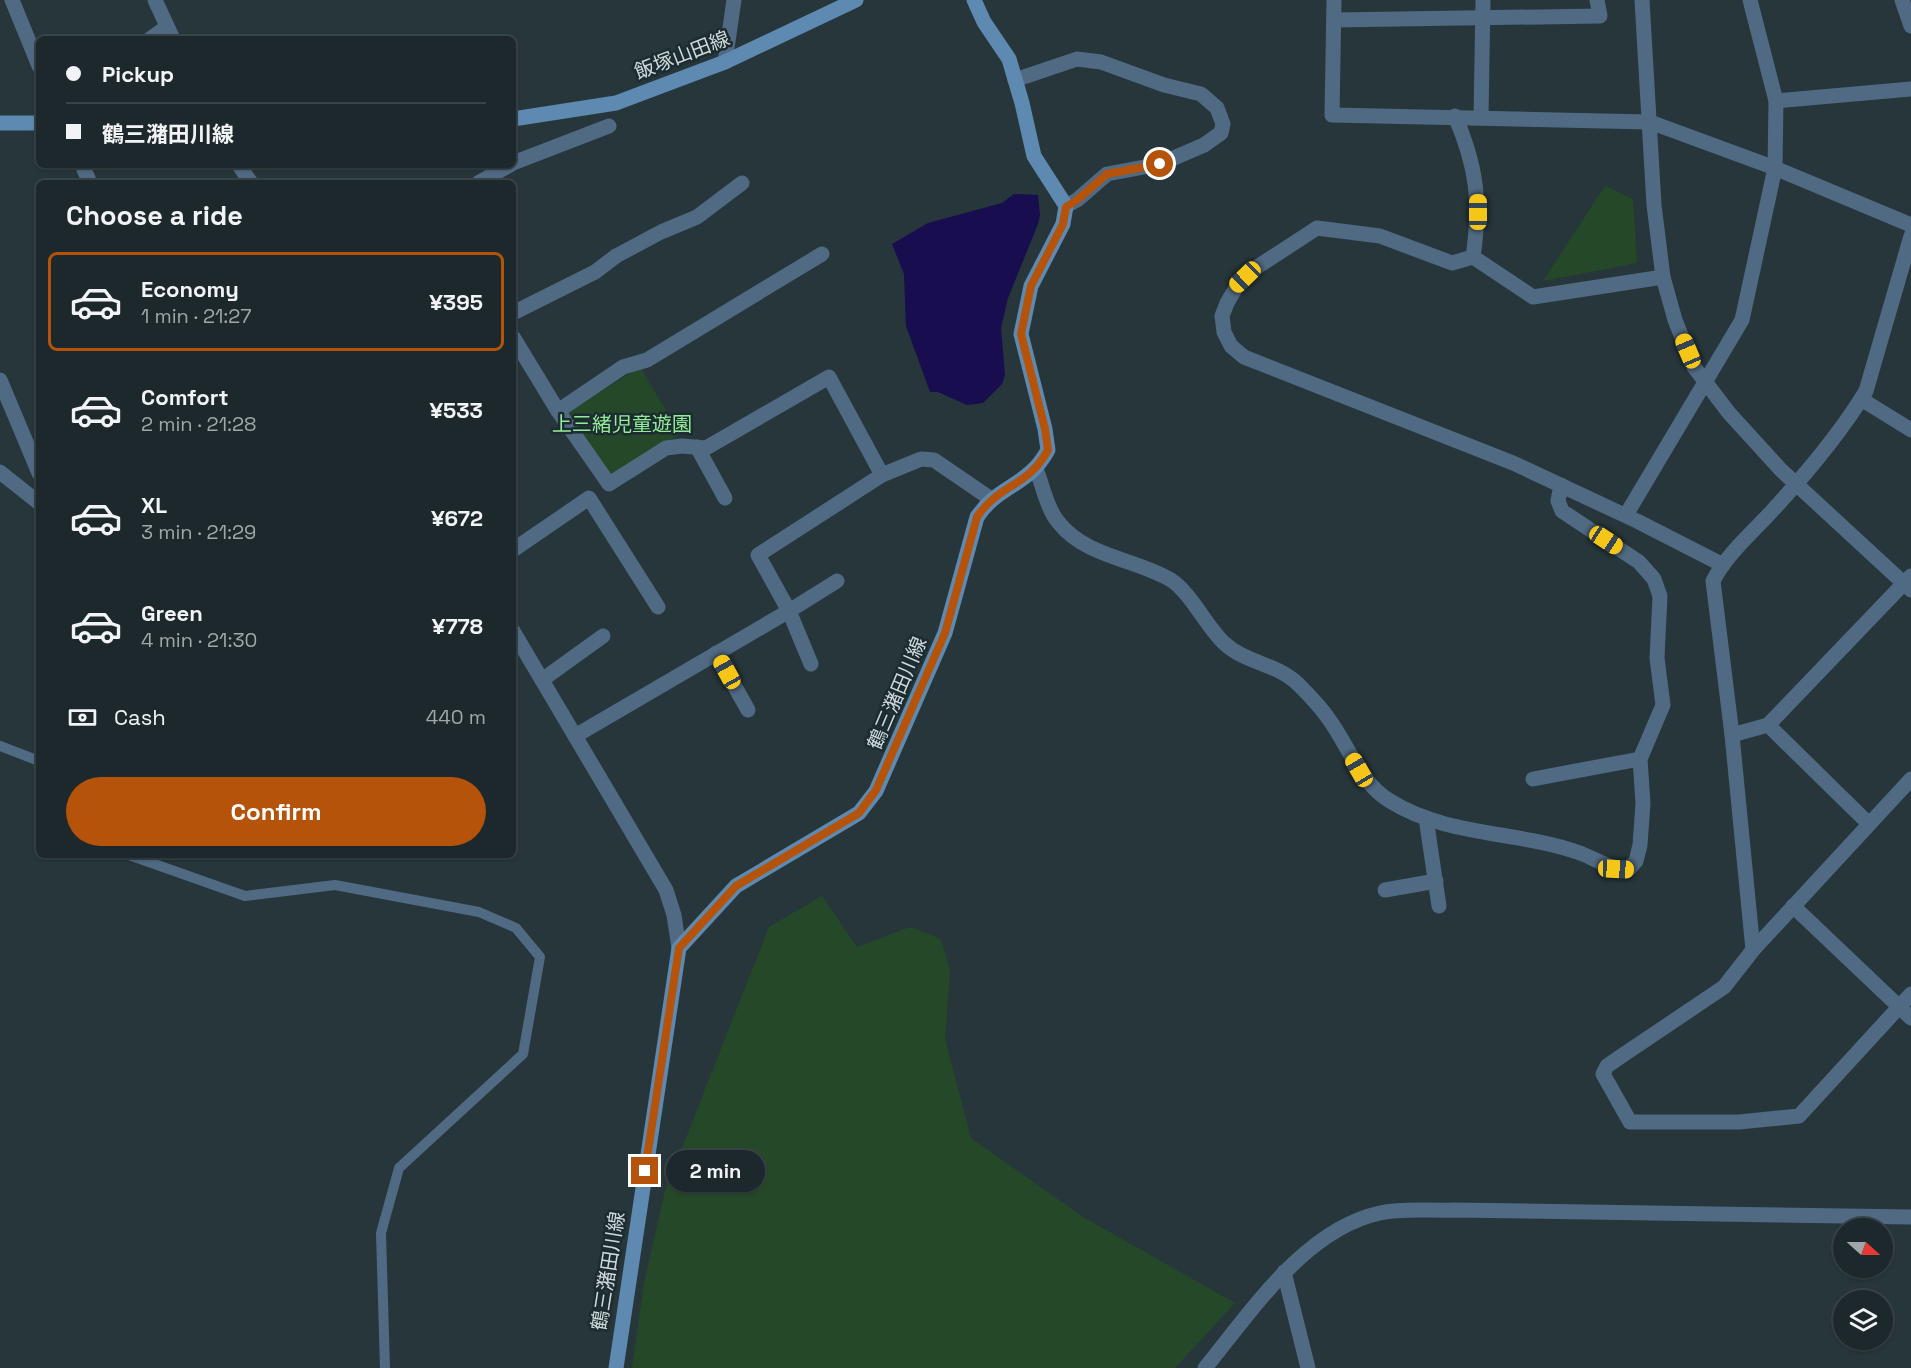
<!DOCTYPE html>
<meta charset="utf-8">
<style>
:root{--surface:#1c282c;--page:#293438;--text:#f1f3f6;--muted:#a0a6a9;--line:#3a4448;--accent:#b45309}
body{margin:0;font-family:"Space Grotesk","Noto Sans JP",sans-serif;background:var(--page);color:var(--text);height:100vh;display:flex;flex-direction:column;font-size:22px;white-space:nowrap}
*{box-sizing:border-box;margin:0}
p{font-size:20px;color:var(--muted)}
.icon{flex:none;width:33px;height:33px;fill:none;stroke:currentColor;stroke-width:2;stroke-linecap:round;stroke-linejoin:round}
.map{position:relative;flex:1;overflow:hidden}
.drawer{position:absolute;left:36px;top:180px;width:480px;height:678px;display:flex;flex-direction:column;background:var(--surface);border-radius:9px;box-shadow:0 2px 4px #0004,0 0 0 2px var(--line)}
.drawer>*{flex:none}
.top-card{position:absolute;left:36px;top:36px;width:480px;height:132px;border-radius:9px;box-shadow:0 2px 4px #0004,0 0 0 2px var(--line);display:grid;align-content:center;height:132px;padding:0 30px;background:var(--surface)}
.needle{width:39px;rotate:111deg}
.tools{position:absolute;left:1833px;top:1218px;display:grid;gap:12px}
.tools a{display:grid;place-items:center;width:60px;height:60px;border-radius:50%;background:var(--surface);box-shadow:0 2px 4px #0004,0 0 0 2px var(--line);font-size:30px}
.end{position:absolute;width:27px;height:27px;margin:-14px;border:8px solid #b45309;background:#fff;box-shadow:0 0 0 3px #fff}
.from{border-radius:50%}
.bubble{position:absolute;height:42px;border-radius:21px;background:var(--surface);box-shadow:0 2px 4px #0004,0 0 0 2px var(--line);font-size:20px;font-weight:600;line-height:42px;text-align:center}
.car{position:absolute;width:18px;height:36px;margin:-18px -9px;border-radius:8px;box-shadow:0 0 4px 2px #0007;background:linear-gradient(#f5c518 24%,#345 0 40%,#f5c518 0 76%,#345 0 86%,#f5c518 0)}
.top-card b{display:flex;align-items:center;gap:21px;height:57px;font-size:22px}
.top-card b+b{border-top:2px solid var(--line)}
.top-card i{width:15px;height:15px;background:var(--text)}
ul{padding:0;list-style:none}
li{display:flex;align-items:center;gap:18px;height:99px;margin:0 12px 9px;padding:0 18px;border:3px solid transparent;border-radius:9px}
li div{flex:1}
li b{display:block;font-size:22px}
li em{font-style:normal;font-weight:600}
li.active{border-color:var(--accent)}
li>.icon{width:54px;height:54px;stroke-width:1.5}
h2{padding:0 30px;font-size:27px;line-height:72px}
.pay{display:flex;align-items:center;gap:15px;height:66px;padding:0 30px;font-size:22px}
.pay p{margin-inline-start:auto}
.primary-button{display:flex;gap:12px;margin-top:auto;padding:12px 30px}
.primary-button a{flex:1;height:69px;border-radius:36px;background:var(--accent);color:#fff;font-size:24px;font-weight:600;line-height:69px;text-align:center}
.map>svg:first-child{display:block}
.green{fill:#254928}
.water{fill:#180d4f}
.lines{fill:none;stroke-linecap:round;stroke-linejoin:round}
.service{stroke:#506a83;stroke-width:10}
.minor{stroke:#506a83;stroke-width:15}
.tertiary{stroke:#506a83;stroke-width:15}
.secondary{stroke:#5e89b0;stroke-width:15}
.route{stroke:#b45309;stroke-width:8}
.labels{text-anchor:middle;stroke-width:5;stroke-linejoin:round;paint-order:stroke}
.street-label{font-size:20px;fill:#cfd9db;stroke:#1c2c30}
.park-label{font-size:20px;fill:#93ec98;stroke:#1c2c30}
</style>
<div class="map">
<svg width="1911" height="1368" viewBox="0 0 1911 1368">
<rect width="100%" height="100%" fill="#26363a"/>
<!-- green -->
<g class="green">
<polygon points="1605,186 1633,199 1637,263 1543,281"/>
<polygon points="640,367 680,434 610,478 568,412"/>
<polygon points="822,896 857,947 910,927 941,939 950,971 945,1039 971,1138 1083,1217 1235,1303 1175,1368 632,1368 644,1283 665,1191 769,927"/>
</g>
<!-- water -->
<polygon class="water" points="1014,194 1038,195 1040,215 1038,224 1008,298 1001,328 1005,375 1002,384 983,403 967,405 938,392 930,392 906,326 904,274 892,244 928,223 1002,203"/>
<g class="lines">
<!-- service -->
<g class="service">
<polyline points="0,746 39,761"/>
<polyline points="129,855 245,896 335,885 479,912 516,928 540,957 523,1054 399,1168 381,1233 385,1368"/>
</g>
<!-- minor -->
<g class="minor">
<polyline points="12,0 39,66"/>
<polyline points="155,0 173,39"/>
<polyline points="1334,0 1332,115 1650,122 1775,168 1911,225"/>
<polyline points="1902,0 1911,26"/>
<polyline points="1334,20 1600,16 1597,0"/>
<polyline points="150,39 167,27"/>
<polyline points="725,62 734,0"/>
<polyline points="1015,80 1077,59 1101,62 1164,85 1201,94 1217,108 1223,124 1221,133 1204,145 1160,164 1107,174 1077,200 1066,206"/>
<polyline points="1776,101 1911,89"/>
<path d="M 1455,116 C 1477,167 1481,203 1473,257"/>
<polyline points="1481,117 1483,0"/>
<polyline points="513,163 609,126"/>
<polyline points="82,165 90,183"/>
<polyline points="478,183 510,165"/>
<path d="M 1911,236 L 1866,391 C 1840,434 1806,474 1772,511 C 1752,533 1726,555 1713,581 L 1732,735 L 1753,950 L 1724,987 L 1620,1057 L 1607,1066 L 1603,1074 L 1630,1122 L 1739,1122 L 1799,1116 L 1911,994"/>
<polyline points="1663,277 1533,297 1473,257 1452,263 1380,236 1317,228 1254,269 1237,286 1227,303 1222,316 1224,332 1231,346 1244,357 1513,463 1637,521 1723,565"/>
<polyline points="513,313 595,272 616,256 661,232 697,217 742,183"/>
<polyline points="513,337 558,411 609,484 666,448 682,446 706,448 829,377 882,475 921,459 934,460 991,499"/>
<polyline points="0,380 39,473"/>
<polyline points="1861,399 1911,430"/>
<polyline points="558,411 623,367 647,360 822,254"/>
<polyline points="697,447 725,498"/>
<path d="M 1036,469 C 1043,486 1047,509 1059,523 C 1086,557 1136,559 1171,580 C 1191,593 1206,626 1224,643 C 1245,663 1276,663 1298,684 C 1309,695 1320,706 1328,718 C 1349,746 1359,782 1390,801 C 1446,836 1516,831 1577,852 C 1595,858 1609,869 1628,870 L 1636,861 L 1640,845 L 1643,803 L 1640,759 L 1663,705 L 1657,658 L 1660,596 L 1654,579 L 1639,562 L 1562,511 L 1558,501 L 1561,485"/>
<polyline points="0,472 39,503"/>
<polyline points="1626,515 1742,320 1775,168 1776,101 1750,0"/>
<polyline points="513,550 589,498 658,607"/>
<polyline points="716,653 748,710"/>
<polyline points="811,664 789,611 837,581"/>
<polyline points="542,680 603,636"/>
<polyline points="1768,725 1868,823"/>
<polyline points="1732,735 1768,725 1911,576"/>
<polyline points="575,736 789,611 758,555 882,475"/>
<polyline points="1533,779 1640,759"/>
<polyline points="1426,818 1439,906"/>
<polyline points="1385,890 1436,881"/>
<polyline points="1793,906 1911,1018"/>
<polyline points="1753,950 1911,779"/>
<polyline points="1284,1272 1308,1368"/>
</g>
<!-- tertiary -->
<g class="tertiary">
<polyline points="1642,0 1654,205 1663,277 1675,320 1694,367 1729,413 1781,470 1911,590"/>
<polyline points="239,165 251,183"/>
<polyline points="513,631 666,890 674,915 679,948"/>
<path d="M 1205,1368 C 1251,1312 1305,1229 1380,1213 C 1403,1208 1430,1211 1453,1210 L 1911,1217"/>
</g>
<!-- secondary -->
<g class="secondary">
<polyline points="513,119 616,103 725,62 856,0"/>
<polyline points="0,123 39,123"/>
<path d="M 616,1368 L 679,948 L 736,886 L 859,813 L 876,791 L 945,633 L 977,517 C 999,484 1028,487 1048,450 L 1045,429 L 1021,334 L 1031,286 L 1063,224 L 1066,206 L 1034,156 L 1022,103 L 1009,59 L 984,22 L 974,0"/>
</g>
</g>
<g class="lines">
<!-- route -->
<path class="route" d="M 645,1171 L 679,948 L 736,886 L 859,813 L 876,790 L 945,633 L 977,517 C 999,484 1028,487 1048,450 L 1045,429 L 1021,334 L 1031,286 L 1063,224 L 1066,207 L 1077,200 L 1107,174 L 1160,164"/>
</g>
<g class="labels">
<!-- street labels -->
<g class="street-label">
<text transform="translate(682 55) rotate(-21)" y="7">飯塚山田線</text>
<text transform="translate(897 693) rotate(-67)" y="7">鶴三潴田川線</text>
<text transform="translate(608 1271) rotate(-81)" y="7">鶴三潴田川線</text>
</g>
<!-- park labels -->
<g class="park-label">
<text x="622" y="431">上三緒児童遊園</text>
</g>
</g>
</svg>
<div class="tools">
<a><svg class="needle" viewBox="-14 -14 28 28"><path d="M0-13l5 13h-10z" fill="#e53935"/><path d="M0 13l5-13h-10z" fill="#a0a6a9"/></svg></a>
<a><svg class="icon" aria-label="layers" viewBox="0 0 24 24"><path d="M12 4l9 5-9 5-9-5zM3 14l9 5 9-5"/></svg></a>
</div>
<i class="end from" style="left:1160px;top:164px"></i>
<i class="end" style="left:645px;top:1171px"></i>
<div class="bubble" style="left:666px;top:1150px;width:99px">2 min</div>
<i class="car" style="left:1478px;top:212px;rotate:0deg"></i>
<i class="car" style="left:1245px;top:277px;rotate:226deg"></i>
<i class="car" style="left:1688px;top:351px;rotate:337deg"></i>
<i class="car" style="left:1606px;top:540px;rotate:123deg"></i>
<i class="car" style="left:727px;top:672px;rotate:331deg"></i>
<i class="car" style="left:1359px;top:770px;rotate:330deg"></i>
<i class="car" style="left:1616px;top:869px;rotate:93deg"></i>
<div class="top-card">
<b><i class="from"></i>Pickup</b>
<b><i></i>鶴三潴田川線</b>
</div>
<section class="drawer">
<h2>Choose a ride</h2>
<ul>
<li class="active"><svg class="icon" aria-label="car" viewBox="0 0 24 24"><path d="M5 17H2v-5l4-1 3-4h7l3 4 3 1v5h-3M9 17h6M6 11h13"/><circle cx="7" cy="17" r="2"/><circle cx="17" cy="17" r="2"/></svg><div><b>Economy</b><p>1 min · 21:27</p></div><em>¥395</em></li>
<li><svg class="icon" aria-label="car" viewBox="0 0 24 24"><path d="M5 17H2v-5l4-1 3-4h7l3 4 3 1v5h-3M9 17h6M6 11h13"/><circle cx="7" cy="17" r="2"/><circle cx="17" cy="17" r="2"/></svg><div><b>Comfort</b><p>2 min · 21:28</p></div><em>¥533</em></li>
<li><svg class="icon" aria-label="car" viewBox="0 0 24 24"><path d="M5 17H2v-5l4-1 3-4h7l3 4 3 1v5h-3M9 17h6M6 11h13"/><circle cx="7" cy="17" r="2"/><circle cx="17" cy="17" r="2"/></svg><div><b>XL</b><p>3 min · 21:29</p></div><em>¥672</em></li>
<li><svg class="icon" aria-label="car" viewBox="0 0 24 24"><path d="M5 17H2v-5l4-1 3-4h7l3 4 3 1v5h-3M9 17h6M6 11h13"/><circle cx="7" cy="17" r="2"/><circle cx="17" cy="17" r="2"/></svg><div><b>Green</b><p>4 min · 21:30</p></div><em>¥778</em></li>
</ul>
<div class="pay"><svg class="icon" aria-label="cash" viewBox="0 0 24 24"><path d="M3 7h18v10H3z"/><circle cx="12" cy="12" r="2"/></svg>Cash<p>440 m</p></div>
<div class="primary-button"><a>Confirm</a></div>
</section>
</div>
